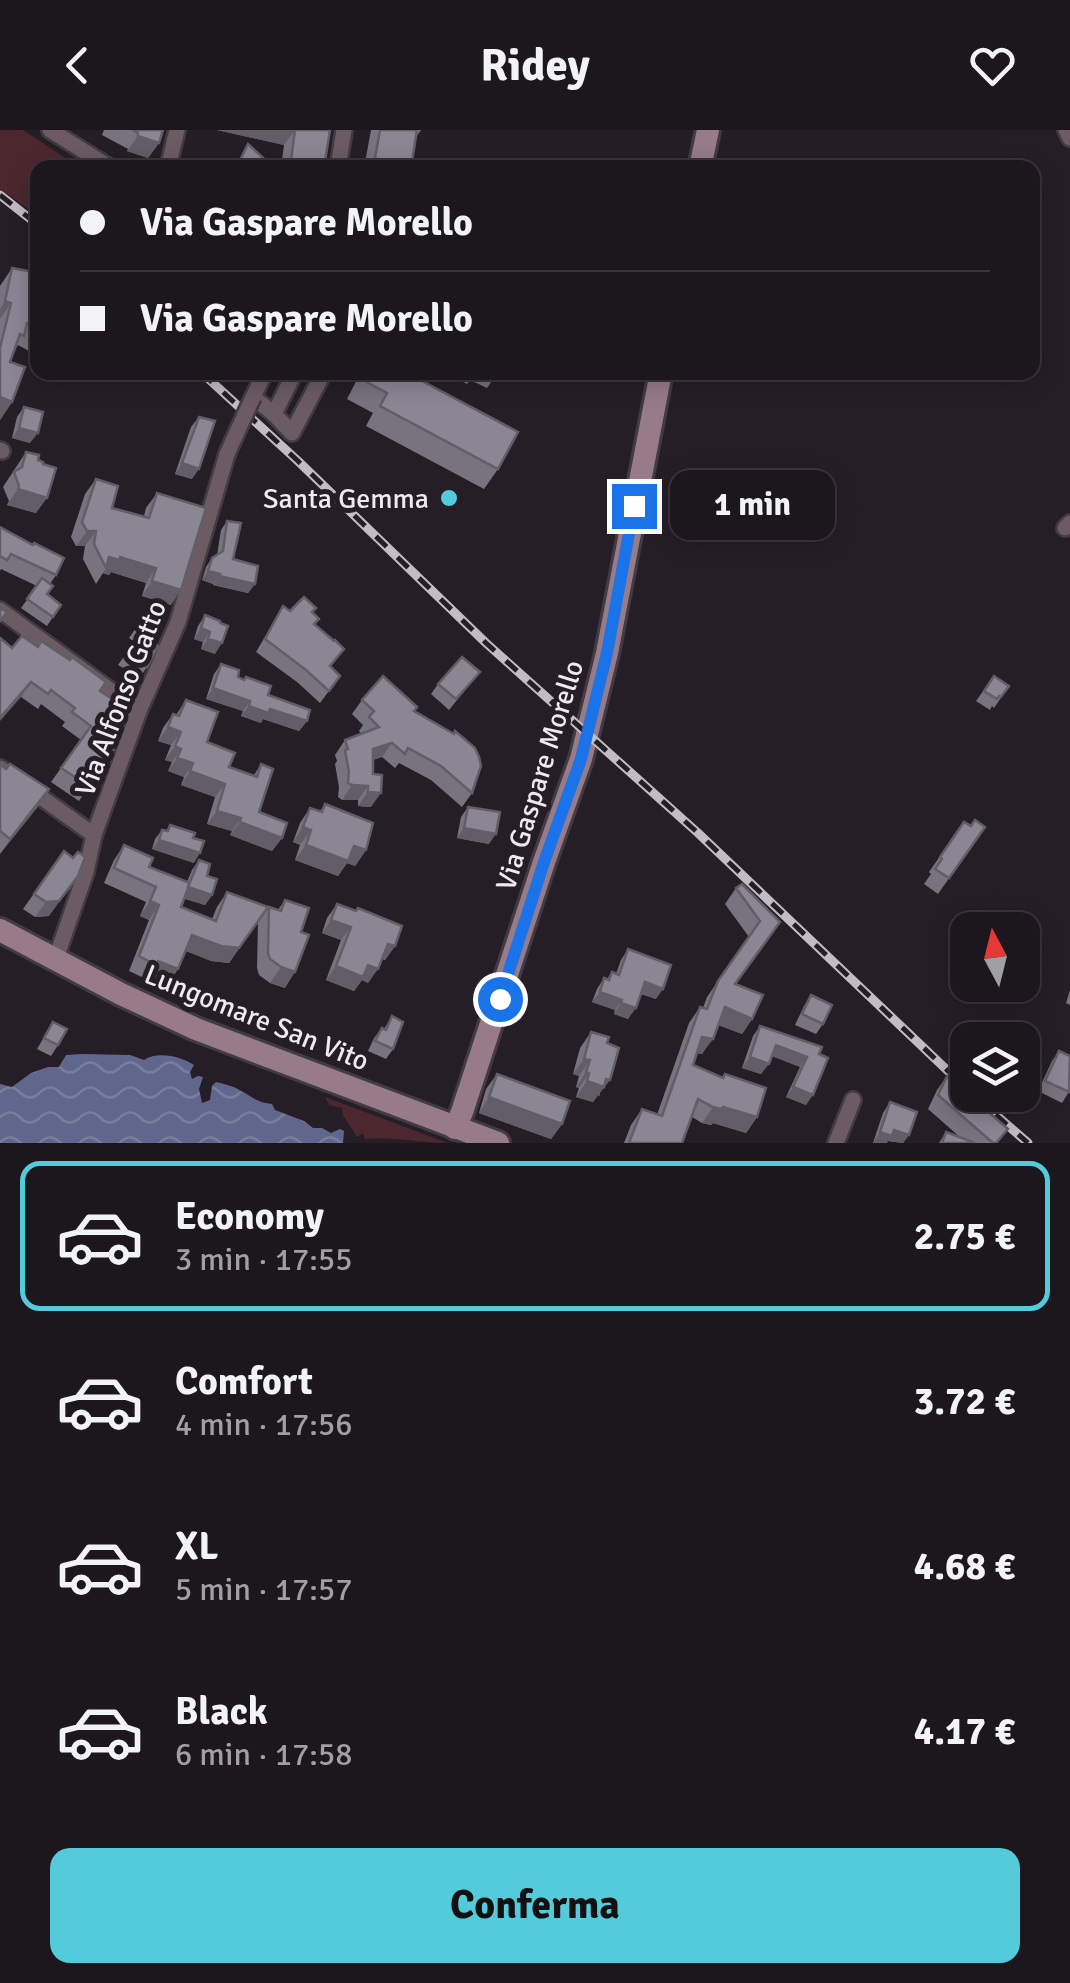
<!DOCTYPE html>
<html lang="it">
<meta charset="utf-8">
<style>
:root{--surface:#1c161d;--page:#29232a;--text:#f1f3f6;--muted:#a09fa4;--line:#3a353b;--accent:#53cbdb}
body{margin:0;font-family:Signika,sans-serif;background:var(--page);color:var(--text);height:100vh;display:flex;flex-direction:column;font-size:38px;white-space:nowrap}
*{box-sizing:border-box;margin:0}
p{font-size:32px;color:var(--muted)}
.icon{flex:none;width:55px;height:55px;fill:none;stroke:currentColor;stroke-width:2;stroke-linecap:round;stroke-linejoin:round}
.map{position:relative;height:1013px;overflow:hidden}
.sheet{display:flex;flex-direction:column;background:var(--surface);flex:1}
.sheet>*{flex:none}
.top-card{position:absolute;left:30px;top:30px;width:1010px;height:220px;border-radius:20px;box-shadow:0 5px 25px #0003,0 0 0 2px var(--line);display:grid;align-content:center;height:220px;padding:0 50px;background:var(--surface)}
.needle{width:65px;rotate:353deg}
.fabs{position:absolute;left:950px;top:782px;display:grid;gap:20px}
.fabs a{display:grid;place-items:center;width:90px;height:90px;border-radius:20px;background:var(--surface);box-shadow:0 5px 25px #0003,0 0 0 2px var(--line);font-size:50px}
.end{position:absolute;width:45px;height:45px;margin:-22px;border:12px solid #1a73e8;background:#fff;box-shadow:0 0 0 5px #fff}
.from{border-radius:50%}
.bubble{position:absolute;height:70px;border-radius:20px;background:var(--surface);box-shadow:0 5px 25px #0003,0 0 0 2px var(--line);font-size:32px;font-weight:800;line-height:70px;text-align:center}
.top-card b{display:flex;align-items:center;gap:35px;height:95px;font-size:38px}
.top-card b+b{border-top:2px solid var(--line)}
.top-card i{width:25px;height:25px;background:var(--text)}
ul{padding:18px 0 0;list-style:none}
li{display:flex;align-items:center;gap:30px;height:150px;margin:0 20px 15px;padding:0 30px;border:5px solid transparent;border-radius:20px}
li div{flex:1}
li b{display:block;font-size:38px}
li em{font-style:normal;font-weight:800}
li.selected{border-color:var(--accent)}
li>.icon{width:90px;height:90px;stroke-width:1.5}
.button{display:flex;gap:20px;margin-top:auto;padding:20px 50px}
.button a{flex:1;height:115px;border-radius:20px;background:var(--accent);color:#111;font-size:40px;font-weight:800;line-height:115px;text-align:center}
header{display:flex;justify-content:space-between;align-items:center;height:130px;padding:0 50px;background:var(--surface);font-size:45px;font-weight:800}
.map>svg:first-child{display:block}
.grass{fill:#4c282e}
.water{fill:url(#water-waves)}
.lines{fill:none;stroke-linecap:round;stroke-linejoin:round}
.street-casing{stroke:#423b43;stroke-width:20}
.secondary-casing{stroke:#423b43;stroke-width:28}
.street{stroke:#6c5b63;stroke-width:15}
.secondary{stroke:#977b89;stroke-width:22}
.rail-casing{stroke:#c3bcc3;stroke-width:9}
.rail{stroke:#261e27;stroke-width:5;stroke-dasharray:15;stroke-linecap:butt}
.street-bridge-casing{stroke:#423b43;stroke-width:20;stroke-linecap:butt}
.street-bridge{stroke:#6c5b63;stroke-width:15}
.wall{fill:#77737f}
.shaded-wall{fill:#615e68}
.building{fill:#8a8694;stroke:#615e68;stroke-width:2.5}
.route{stroke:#1a73e8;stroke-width:12}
.poi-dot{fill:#53cbdb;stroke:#261e27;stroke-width:4}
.labels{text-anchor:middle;stroke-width:10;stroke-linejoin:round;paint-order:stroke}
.poi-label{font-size:28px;fill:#f0eaf0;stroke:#261e27;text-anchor:end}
.street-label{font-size:28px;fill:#f0eaf0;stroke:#261e27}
</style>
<header><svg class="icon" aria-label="back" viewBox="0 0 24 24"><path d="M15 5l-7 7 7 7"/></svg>Ridey<svg class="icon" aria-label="heart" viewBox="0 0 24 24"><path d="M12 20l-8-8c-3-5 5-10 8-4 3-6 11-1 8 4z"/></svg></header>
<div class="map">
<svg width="1070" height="1013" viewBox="0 0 1070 1013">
<defs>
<pattern id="water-waves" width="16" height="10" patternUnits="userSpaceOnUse" patternTransform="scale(2.5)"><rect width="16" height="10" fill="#61678c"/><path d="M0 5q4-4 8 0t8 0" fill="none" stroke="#787d9c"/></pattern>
</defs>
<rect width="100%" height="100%" fill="#261e27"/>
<!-- grass -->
<g class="grass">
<polygon points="0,0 23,0 62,26 85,37 38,38 37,85 0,59"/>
<path d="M 325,967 L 448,1013 C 420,1013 393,1006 365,1009 L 363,1003 L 357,1007 L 343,985 L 342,978 L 329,975 Z"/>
</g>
<!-- water -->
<path class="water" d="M 82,924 L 130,925 L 144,930 C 158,921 180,926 194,935 L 190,942 L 192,949 L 198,946 L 203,947 L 199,959 L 202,973 L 210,970 L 212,956 L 216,952 C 224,954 234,956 241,961 C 255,968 255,972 272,974 L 275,980 L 304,991 L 313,998 L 322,998 L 331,1003 L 340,999 L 344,1001 L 343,1013 L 0,1013 L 0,954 L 12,957 L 31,943 L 48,937 L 59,937 L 66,925 Z"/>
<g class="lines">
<!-- street casing -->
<g class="street-casing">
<g id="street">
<polyline points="50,0 111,38"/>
<polyline points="1066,0 1070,8"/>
<polyline points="168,38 177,0"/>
<polyline points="338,38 344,0"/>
<polyline points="265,242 253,267 274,284 292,303 324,242"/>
<polyline points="274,284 295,242"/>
<polyline points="0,320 2,321"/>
<polyline points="1065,398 1070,393"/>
<polyline points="0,480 139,581"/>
<polyline points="0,638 94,705"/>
<polyline points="56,828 86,742 94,705 139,581 178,492 227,324"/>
<polyline points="836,1013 853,970"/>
</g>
</g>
<!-- secondary casing -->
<g class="secondary-casing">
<g id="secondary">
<polyline points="700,38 708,0"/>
<polyline points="0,800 121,864 196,899 498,1013"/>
<polyline points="455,998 462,982 544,732 581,629 607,523 661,242"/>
</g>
</g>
<!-- street -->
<use href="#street" class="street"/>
<!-- secondary -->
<use href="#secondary" class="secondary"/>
<!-- rail casing -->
<g class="rail-casing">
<g id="rail">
<polyline points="0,65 38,95"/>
<polyline points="201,242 298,331 486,513 698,703 968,960"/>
<polyline points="973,965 1028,1013"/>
</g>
</g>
<!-- rail -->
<use href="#rail" class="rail"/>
<!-- street-bridge casing -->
<g class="street-bridge-casing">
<polyline id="street-bridge" points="227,324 253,267"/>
</g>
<!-- street-bridge -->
<use href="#street-bridge" class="street-bridge"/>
</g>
<!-- wall -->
<g class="wall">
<polygon points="104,0 163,0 159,13 148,28 127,21 128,19 102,5"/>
<polygon points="217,0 330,0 324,38 281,38 284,15"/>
<polygon points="371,0 421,0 416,7 411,38 364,38"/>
<polygon points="12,138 38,155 38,226 18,215 14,221 10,232 12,272 0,290 0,156"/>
<polygon points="361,242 410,242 409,244 498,339 484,359 366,296 373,283 347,269"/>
<polygon points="446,242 498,242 487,258 470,250 467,254"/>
<polygon points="24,277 30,313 12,308 17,287"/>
<polygon points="199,287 192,349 175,344 191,297"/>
<polygon points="26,322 38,330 36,383 7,375 9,371 3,357"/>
<polygon points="96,349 112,378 144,386 146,378 157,363 171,475 142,466 146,453 111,442 109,445 103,443 96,454 83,429 85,416 76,416 71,407 85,364"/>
<polygon points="227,391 233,429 255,454 248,463 213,455 213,454 202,450 206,437 212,428 217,425 221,400"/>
<polygon points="0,397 56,445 50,454 47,464 61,475 47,496 21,478 37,456 1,439 0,441"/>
<polygon points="283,476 290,481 312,482 319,489 315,495 331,537 340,546 320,573 297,552 256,522"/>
<polygon points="205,485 220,493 215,524 201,519 203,512 194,509 198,496"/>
<polygon points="157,495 147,508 147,537 140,547 118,535 134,512 129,508 136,498"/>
<polygon points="12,518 100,561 108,619 113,620 79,671 51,652 81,610 62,596 65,592 41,574 38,579 21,567"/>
<polygon points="221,534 238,547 307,591 299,601 263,589 261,593 241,586 243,581 206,569 214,544"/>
<polygon points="480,542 449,580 431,564 438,554"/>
<polygon points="994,546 1009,556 994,578 992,576 990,580 976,571"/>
<polygon points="186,570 207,612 229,637 254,645 261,634 259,682 282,708 272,721 230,705 232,701 207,694 215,667 181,655 184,647 168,641 172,632 165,630 171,615 158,611 163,598 173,584 176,585"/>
<polygon points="362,570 414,581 472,663 462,677 431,650 399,633 395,638 382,627 373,630 371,677 358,676 358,670 342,670 338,667 339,657 335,634 337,631 335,625 345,610 362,604 359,601 363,595 352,584"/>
<polygon points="0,634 6,639 49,659 0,724"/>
<polygon points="325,674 366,720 355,736 347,733 338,746 295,730 300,715 293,712 300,693 310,678 320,681"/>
<polygon points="468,677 489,714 457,708 461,687"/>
<polygon points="964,692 971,696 985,697 938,764 924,754 931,744 929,742"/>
<polygon points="170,695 194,733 152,719 155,709 162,700 166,701"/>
<polygon points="124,715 149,737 187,752 192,740 199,730 207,746 212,765 205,775 184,768 181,777 212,789 217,777 227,762 268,777 229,833 211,831 186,821 178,839 168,854 149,846 146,849 129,841 149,790 140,786 146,772 104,753 114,730"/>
<polygon points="64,721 73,728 49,786 35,787 23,779"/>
<polygon points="736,758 780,792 735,854 752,889 742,904 718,895 702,924 697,923 693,935 722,948 725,944 757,987 746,1003 713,993 711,995 702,993 692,987 682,1013 624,1013 631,995 642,979 657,985 689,893 700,877 703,878 707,867 749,807 725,774"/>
<polygon points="285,770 301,802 285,858 270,853 259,845 257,838 258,792 269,777 278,780"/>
<polygon points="337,774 356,781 358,778 395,816 385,830 382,829 368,853 362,850 354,861 326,850 341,810 322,803 327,788"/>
<polygon points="628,819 656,869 641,864 628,889 614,884 615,880 592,872 597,859 604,848 607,849 612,842 616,844 621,830"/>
<polygon points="1070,860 1070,875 1066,873"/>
<polygon points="811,865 823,894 816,904 795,895 804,876"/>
<polygon points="392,886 393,919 386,929 368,921 374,908 382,898 384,899"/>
<polygon points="53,892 58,915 51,926 37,919"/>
<polygon points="760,896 819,924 806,975 786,967 800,937 772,926 761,944 742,938 753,906"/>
<polygon points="591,902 600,966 598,965 593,972 576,967 579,958 576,957 579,946 573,944 580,918"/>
<polygon points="1059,921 1070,960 1062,973 1038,961 1052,931"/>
<polygon points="497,944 562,994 551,1009 479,983 486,959"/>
<polygon points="947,946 998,1013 939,1013 946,1002 961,1008 928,979 937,960"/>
<polygon points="890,972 909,1005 903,1013 888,1011 873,1013 883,983"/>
</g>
<!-- shaded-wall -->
<g class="shaded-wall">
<polygon points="217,0 295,0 284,15"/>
<polygon points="138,6 159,13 148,28 127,21"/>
<polygon points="5,171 11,173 0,189 0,179"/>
<polygon points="0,267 12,272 0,290"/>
<polygon points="19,298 38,303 30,313 12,308"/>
<polygon points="182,333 199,339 192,349 175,344"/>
<polygon points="18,359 47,368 36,383 7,375"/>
<polygon points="87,401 96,401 85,416 76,416"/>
<polygon points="109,427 120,427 156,438 146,453 111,442 109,445 103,443 106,438"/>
<polygon points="208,441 220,444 213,454 202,450"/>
<polygon points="219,446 255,454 248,463 213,455"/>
<polygon points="152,451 181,460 171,475 142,466"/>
<polygon points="201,498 210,502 203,512 194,509"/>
<polygon points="208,509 222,513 215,524 201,519"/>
<polygon points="31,552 21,567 0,591 0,588"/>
<polygon points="213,558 250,571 243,581 206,569"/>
<polygon points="249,576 270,579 307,591 299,601 263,589 261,593 241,586"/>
<polygon points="168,597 181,602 171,615 158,611"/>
<polygon points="392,613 382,627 363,633 373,619"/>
<polygon points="175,616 181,619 172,632 165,630"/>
<polygon points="177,628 193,633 184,647 168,641"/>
<polygon points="190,641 225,654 215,667 181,655"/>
<polygon points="352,655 368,656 358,670 342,670"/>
<polygon points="49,659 37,678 0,724 10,709"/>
<polygon points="368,662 381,663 371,677 358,676"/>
<polygon points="217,681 241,688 232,701 207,694"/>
<polygon points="240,692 282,708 272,721 230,705"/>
<polygon points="303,697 311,700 300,715 293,712"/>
<polygon points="464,698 496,704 489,714 457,708"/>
<polygon points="159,710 200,723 194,733 152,719"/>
<polygon points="306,715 354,716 366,720 355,736 347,733 338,746 295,730"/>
<polygon points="78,746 49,786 35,787 46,772"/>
<polygon points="188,757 212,765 205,775 181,768"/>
<polygon points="150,771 159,775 149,790 140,786"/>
<polygon points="331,790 351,797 341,810 322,803"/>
<polygon points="192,805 239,818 229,833 211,831 182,819"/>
<polygon points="388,814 395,816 385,830 378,827"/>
<polygon points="158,831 178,839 168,854 149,846"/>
<polygon points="368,835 378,839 368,853 362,850 354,861 326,850 336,836"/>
<polygon points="281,837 295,842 285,858 270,853"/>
<polygon points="645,852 663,859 656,869 638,863"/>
<polygon points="600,862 622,870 615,880 592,872"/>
<polygon points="621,873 636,878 628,889 614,884"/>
<polygon points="725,877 752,889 742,904 714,893"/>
<polygon points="702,907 713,909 702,924 691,922"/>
<polygon points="776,915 807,927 800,937 769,925"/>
<polygon points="750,927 769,934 761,944 742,938"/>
<polygon points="584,929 590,930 579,946 573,944"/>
<polygon points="586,942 589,943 579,958 576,957"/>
<polygon points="606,949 610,950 593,972 576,967 587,951"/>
<polygon points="793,957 813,965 806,975 786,967"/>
<polygon points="489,967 562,994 551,1009 479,983"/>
<polygon points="713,977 723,977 757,987 746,1003 713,993 711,995 702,993"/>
<polygon points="894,1000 909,1005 903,1013 888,1011 887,1013 873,1013 880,1002"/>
</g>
<!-- building -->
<g class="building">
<polygon points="132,0 163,0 159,13 138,6 138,3"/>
<polygon points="295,0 330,0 324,38 290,38"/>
<polygon points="380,0 417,0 411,38 377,38 378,29 375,28"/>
<polygon points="248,14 274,38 236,38"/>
<polygon points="12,138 38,143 35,155 38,155 38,199 27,193 24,206 20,204 10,232 25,237 12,272 0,267 0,218 11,173 5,171"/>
<polygon points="364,242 410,242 409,244 518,302 498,339 380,276 387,263 361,249"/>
<polygon points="24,277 43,282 38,303 19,298"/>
<polygon points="199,287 215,291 199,339 182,333"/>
<polygon points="26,322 39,325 38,330 43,332 43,334 56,338 47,368 18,359 19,356 14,342 22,337"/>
<polygon points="96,349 118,356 112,378 149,388 157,363 206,378 181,460 152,451 156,438 120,427 119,430 109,427 106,438 94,414 96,401 87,401 82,392"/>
<polygon points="227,391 241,393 233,429 258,436 255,454 219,446 220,444 208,441 212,428 223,421"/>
<polygon points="0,397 33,415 34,413 64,428 56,445 11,424 7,430 0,426"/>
<polygon points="42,448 53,456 47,464 61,475 53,487 27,469"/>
<polygon points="304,467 316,478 312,482 319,489 314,494 334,511 335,510 344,519 330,536 340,546 329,561 306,540 265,509 283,476 290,481"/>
<polygon points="0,478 7,482 0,491"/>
<polygon points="154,478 164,485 147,506 136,498"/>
<polygon points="205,485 220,491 220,493 228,496 222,513 208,509 210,502 201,498"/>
<polygon points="141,503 158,516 147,537 125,525"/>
<polygon points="22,506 38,517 41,511 70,530 72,527 106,552 100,561 132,582 108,619 113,620 89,656 61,638 91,596 72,582 75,578 51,560 48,564 31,552 0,588 0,508 12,518"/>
<polygon points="462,527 480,542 456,569 438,554"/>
<polygon points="221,534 239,540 238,547 244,550 246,547 271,556 268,565 310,580 307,591 270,579 268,583 249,576 250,571 213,558"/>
<polygon points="383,546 417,577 414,581 454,604 455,601 475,618 479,627 481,636 472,663 441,636 408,618 405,624 392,613 373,619 373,644 382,645 381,663 368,662 368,656 352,655 348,653 349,642 345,620 348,619 345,610 379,597 369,587 374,581 362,570"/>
<polygon points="994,546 1009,556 1001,567 999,566 997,569 984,561"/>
<polygon points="186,570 218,582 207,612 235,623 229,637 257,647 261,634 273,639 259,682 287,693 282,708 240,692 241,688 217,681 225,654 190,641 193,633 177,628 181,619 175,616 181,602 168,597 173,584 179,586"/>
<polygon points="0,634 6,639 10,634 49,659 10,709 0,701"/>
<polygon points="325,674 373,693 366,720 354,716 348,731 306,715 311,700 303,697 310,678 322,682"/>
<polygon points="468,677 500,682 496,704 464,698"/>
<polygon points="975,690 985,697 949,748 935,739 942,729 940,727 964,692 971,696"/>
<polygon points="170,695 195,703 193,708 204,711 200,723 159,710 162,700 168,701"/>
<polygon points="124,715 153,728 149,737 190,753 181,777 216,791 227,762 268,777 239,818 221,816 192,805 178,839 158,831 156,835 139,826 159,775 150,771 156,757 114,738"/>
<polygon points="64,721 73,728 78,722 85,727 78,746 59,771 46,772 34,764"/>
<polygon points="199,730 210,734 207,746 217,749 212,765 188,757"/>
<polygon points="742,754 780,792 735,854 763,865 752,889 725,877 713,909 702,907 693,935 723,948 725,944 766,958 757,987 723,977 722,979 713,977 698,969 682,1013 629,1013 642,979 662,986 700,877 707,879 718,851 760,791 736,758"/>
<polygon points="285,770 309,778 301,802 309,805 295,842 281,837 270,829 268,823 269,777 281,781"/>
<polygon points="337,774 356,781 358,778 402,796 395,816 388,814 378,839 368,835 363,847 336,836 351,797 331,790"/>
<polygon points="628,819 671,835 663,859 645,852 636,878 621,873 622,870 600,862 604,848 609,850 612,842 619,845"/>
<polygon points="811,865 832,875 823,894 802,884"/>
<polygon points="392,886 403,892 393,919 375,911 382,898 386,900"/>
<polygon points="53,892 67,899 58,915 44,908"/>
<polygon points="760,896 822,917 819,924 828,928 813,965 793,957 807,927 776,915 769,934 750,927"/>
<polygon points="591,902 609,907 607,913 619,918 610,950 606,949 604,957 587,951 589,943 586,942 590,930 584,929"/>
<polygon points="1059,921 1070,926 1069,962 1045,951"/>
<polygon points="497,944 570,971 562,994 489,967"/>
<polygon points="947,946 1008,999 996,1013 993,1013 938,965"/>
<polygon points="890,972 917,982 909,1005 894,1000 892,1006 880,1002"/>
<polygon points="946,1002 975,1013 942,1013"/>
</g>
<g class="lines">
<!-- route -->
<polyline class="route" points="500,869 544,732 581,629 607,523 634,376"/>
</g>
<!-- markers -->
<circle class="poi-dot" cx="449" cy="368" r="10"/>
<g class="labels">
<!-- poi labels -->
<g class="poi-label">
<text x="429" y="378">Santa Gemma</text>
</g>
<!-- street labels -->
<g class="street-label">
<text transform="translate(120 568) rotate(-69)" y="10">Via Alfonso Gatto</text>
<text transform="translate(539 645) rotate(-73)" y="10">Via Gaspare Morello</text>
<text transform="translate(257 887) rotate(22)" y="10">Lungomare San Vito</text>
</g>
</g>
</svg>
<div class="fabs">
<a><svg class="needle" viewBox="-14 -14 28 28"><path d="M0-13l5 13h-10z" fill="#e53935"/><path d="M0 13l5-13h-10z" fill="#a09fa4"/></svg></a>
<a><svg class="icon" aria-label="layers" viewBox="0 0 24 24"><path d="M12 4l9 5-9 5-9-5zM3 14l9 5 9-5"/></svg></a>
</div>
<i class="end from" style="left:500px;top:869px"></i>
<i class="end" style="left:634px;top:376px"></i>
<div class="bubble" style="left:670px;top:340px;width:165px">1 min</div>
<div class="top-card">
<b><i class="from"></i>Via Gaspare Morello</b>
<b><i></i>Via Gaspare Morello</b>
</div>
</div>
<section class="sheet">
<ul>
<li class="selected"><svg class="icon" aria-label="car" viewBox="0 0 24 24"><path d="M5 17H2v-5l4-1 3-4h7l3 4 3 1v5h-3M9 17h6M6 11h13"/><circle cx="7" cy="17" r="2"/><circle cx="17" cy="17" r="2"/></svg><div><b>Economy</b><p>3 min · 17:55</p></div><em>2.75 €</em></li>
<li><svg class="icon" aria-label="car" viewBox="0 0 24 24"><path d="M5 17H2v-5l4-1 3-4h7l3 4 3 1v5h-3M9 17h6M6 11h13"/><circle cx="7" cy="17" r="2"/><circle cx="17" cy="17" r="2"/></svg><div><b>Comfort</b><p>4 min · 17:56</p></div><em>3.72 €</em></li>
<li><svg class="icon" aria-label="car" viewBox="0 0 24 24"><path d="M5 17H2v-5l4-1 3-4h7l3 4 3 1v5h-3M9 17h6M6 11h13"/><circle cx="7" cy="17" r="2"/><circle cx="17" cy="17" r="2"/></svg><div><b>XL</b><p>5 min · 17:57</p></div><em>4.68 €</em></li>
<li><svg class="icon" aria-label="car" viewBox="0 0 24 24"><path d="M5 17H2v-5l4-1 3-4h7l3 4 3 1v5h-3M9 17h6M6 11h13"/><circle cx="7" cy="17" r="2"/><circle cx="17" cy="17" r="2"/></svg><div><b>Black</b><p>6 min · 17:58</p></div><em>4.17 €</em></li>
</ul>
<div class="button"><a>Conferma</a></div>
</section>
